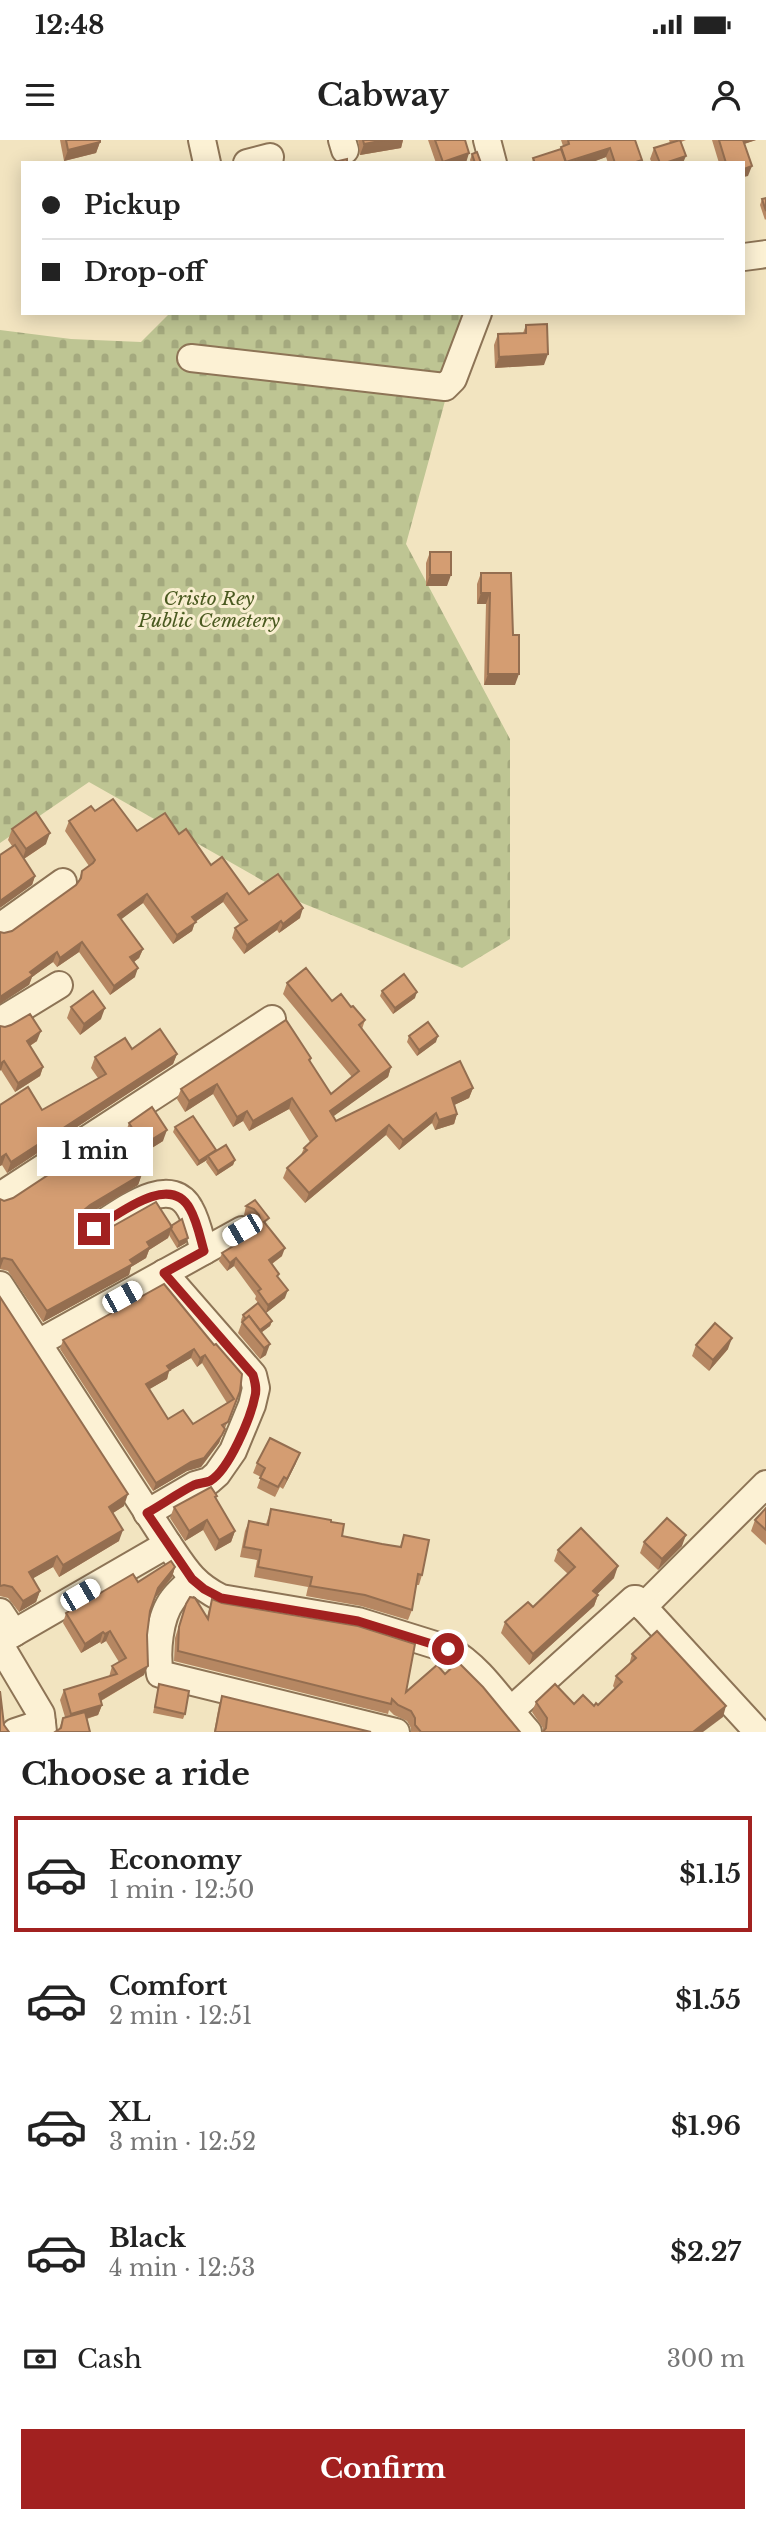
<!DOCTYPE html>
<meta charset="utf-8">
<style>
:root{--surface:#fff;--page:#f6f6f6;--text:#222;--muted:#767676;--line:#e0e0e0;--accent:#a22120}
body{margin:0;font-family:"Libre Baskerville",serif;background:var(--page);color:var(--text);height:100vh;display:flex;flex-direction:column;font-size:26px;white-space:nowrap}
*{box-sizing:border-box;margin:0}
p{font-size:23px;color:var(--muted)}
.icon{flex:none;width:38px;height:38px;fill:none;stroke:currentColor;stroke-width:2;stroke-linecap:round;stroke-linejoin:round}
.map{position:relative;height:1592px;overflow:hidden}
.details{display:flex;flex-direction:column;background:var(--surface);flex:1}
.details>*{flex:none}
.hud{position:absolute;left:21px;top:21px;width:724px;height:154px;border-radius:0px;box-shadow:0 4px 18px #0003;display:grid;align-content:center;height:154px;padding:0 21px;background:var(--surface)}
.end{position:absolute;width:32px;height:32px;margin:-16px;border:9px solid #a22120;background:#fff;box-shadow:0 0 0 4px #fff}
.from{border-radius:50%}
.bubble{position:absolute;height:49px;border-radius:0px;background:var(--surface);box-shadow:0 4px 18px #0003;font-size:23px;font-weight:800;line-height:49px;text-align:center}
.car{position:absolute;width:21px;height:42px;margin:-21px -10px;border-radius:9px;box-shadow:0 0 5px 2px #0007;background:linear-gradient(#fff 24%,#345 0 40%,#fff 0 76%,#345 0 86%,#fff 0)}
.hud b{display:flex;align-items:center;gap:24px;height:66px;font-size:26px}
.hud b+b{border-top:2px solid var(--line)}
.hud i{width:18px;height:18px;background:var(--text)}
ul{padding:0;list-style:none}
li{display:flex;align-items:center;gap:21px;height:116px;margin:0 14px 10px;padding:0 7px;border:4px solid transparent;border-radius:0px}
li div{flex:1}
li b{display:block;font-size:26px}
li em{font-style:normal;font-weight:800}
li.selected{border-color:var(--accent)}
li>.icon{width:63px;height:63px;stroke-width:1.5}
h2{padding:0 21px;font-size:32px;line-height:84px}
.pay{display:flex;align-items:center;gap:18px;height:77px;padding:0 21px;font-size:26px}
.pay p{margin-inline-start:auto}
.primary-button{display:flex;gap:14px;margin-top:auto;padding:14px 21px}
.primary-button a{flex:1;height:80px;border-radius:0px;background:var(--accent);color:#fff;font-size:28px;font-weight:800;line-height:80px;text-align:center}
.status{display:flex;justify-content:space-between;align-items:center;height:49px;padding:0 35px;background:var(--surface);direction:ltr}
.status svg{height:19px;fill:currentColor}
header{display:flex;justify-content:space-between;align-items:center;height:91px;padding:0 21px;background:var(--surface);font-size:32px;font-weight:800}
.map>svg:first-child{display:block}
.cemetery{fill:url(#cemetery-stones)}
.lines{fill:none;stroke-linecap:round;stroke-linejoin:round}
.minor-casing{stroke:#8d7456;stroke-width:30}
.minor{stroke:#fcf1d4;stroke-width:26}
.wall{fill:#b68762;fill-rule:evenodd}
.shaded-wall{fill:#946e50}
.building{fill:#d49d72;stroke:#946e50;stroke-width:2;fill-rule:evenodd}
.route{stroke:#a22120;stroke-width:9}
.labels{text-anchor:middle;stroke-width:6;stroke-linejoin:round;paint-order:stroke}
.park-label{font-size:19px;font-style:italic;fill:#4a5a20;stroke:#f9eed0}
</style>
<div class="status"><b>12:48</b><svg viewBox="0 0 49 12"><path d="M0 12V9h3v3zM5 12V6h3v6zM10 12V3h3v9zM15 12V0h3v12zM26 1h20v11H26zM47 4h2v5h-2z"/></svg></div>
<header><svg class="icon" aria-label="menu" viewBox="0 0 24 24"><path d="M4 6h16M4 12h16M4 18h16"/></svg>Cabway<svg class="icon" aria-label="person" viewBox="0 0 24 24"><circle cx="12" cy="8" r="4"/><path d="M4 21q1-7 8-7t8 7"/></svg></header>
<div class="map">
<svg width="766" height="1592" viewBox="0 0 766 1592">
<defs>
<pattern id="cemetery-stones" width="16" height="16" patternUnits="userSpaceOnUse" patternTransform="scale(1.75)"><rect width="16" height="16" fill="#bec593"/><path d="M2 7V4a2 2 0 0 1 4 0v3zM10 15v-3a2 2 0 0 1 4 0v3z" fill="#a4a97e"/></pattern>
</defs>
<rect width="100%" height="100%" fill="#f2e4c0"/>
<!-- cemetery -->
<polygon class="cemetery" points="170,173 469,173 406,404 510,599 510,799 462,828 302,763 89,642 0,703 0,190 71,199 141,202"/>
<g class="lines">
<!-- minor casing -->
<g class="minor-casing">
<g id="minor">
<polyline points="202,0 207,23"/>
<polyline points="342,0 345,10"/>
<polyline points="487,0 493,23"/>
<polyline points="247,23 270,17"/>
<polyline points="744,117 766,114"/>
<polyline points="191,218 445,247 453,239 478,173"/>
<polyline points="0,787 63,742"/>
<polyline points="0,881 59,845"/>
<polyline points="0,1056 272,879"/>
<path d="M 94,1089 C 119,1074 170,1031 190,1069 C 197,1081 200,1097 204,1111"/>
<path d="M 0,1145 L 168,1404 C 185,1429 193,1444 221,1458 L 358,1481 L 448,1509 C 482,1528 502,1563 528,1592"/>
<polyline points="38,1203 242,1090"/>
<polyline points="147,1373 195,1345 209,1341 217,1334 233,1311 252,1265 256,1248 253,1235 164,1133"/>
<path d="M 192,1439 C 186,1446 178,1452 173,1459 C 159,1477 156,1513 160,1534 L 396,1592"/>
<polyline points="643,1467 766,1344"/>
<polyline points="0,1472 14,1493"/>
<polyline points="0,1501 168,1404"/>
<polyline points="0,1505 41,1574 43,1592"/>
<polyline points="510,1571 634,1459 636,1459 758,1592"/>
<polyline points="15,1592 42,1583"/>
</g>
</g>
<!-- minor -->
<use href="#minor" class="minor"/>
</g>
<!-- wall -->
<g class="wall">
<polygon points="60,0 100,0 100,2 96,13 64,21"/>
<polygon points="358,0 403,0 401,8 360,15"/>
<polygon points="428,0 465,0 466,23 436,23"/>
<polygon points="561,0 635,0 641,23 608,23 606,17 590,23 532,23 533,18 560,9 561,7 563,6"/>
<polygon points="669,0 686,0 681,2 683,23 652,23 650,19 654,8 670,3"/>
<polygon points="712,0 756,0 744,4 748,36 744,23 719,23"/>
<polygon points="472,14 481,23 471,23 470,20"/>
<polygon points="766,58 766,79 765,80 760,65 762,59"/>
<polygon points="526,185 544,225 495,228 494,205 498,194 523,193"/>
<polygon points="430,412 447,446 426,446 426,423"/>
<polygon points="481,433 513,495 515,545 484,545 486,464 477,464 477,444"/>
<polygon points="95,671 137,691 179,694 211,725 249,754 300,778 279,793 277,790 244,814 232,798 235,788 240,785 223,762 195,782 192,791 173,804 143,763 121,779 143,809 139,818 134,822 135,837 110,855 79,812 57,827 53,822 32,837 29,845 4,793 12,791 76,745 78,742 82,731 89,726 65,691 69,681"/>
<polygon points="12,689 46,704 24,719 35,736 32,745 12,706 8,700"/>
<polygon points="287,843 351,867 365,880 362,889 391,927 388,937 333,976 336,981 473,948 469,958 454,965 457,974 454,984 435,990 432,983 399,1010 386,995 305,1063 283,1038 287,1028 301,1015 304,1008 310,1002 289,969 249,991 243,981 233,987 213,954 185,972 177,959 181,949 311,918 310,922 331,954 352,937 283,854"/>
<polygon points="382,851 415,858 393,874 380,856"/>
<polygon points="71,867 101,879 80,895 67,878"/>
<polygon points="0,886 37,901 30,906 43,927 40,936 15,952 1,930"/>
<polygon points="409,896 436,902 417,916 407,902"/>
<polygon points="132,909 177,914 173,924 7,1033 2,1025 0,1026 0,965 42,970 98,938 91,928 95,917"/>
<polygon points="129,983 163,1001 139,1016 125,994"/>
<polygon points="175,987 215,1012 235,1020 233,1025 216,1036 206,1022 207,1020 197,1026 173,992"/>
<polygon points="110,1028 142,1034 138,1045 85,1076 83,1079 84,1086 90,1092 99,1094 171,1086 186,1103 177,1108 169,1095 168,1098 149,1110 146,1118 131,1127 129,1135 43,1182 8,1131 0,1129 0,1059 4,1061"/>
<polygon points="255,1060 282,1116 272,1124 278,1137 285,1158 266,1173 255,1159 256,1156 234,1126 227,1131 219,1121 222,1113 258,1091 256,1083 251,1077 244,1075 246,1066"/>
<path d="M 164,1144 L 240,1251 L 219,1303 L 201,1327 L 187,1331 L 153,1351 L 60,1209 L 63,1200 ZM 191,1218 L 197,1227 L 202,1223 L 227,1263 L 193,1284 L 168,1279 L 149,1249 L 167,1239 L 169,1231 Z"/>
<polygon points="0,1157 124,1366 113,1373 119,1401 59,1437 53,1427 33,1438 40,1451 36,1462 19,1472 8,1458 0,1456"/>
<polygon points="243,1175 272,1181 270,1186 262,1192 266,1215 260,1219 238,1193 242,1182 241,1180"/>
<polygon points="696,1205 728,1209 709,1231 692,1216"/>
<polygon points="257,1323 296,1323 283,1349 280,1347 275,1357 257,1348 261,1337 253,1333"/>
<polygon points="216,1359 235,1391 231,1402 215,1411 203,1390 185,1401 170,1378 174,1367"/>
<polygon points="766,1368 766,1405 751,1391 755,1380"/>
<polygon points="271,1369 331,1382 342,1396 400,1407 404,1395 422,1435 419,1445 416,1445 412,1470 408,1480 361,1466 306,1456 308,1447 254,1437 257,1420 240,1417 245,1391 249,1381 266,1384"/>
<polygon points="644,1402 682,1406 658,1430 640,1413"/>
<polygon points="558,1410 614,1438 597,1454 598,1455 594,1466 529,1525 501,1493 505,1482 533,1467 568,1434 554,1421"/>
<polygon points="175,1427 172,1437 155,1458 150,1471 147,1495 144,1535 101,1561 102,1565 98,1575 59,1589 63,1578 65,1577 60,1560 64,1550 109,1537 112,1526 119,1522 106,1501 101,1504 100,1502 81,1513 63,1483 66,1473 138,1442"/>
<polygon points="212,1459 406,1552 445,1534 520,1592 411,1592 411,1588 407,1581 394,1575 389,1570 388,1574 174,1521 175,1498 186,1464 207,1477"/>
<polygon points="632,1514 723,1577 543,1592 543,1588 532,1572 536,1562 598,1565 615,1549 613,1546 616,1536 629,1525"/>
<polygon points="159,1544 185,1574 183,1579 153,1573"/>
<polygon points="222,1556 371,1592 214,1592 219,1565"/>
</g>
<!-- shaded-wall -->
<g class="shaded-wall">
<polygon points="385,0 403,0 401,8 360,15 364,4"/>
<polygon points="740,0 756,0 738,6"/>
<polygon points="100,2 96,13 64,21 68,10"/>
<polygon points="610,8 606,17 590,23 566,23"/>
<polygon points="469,13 466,23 442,23 443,22"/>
<polygon points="686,16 683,23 665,23"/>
<polygon points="752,26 748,36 744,37 744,29"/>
<polygon points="548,214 544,225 495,228 499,217"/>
<polygon points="430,435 451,435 447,446 426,446"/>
<polygon points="481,453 490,453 486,464 477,464"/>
<polygon points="488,534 519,534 515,545 484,545"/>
<polygon points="50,693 46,704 22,720 26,709"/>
<polygon points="35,736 32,745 0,768 0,761"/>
<polygon points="227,753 223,762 195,782 192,791 173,804 177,795 192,777"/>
<polygon points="147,754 143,763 115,784 118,775"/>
<polygon points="303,768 300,778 279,793 283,784"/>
<polygon points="281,781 277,790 244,814 247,805"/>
<polygon points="82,802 79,812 57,827 60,818"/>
<polygon points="143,809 139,818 127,827 130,817"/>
<polygon points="57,812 53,822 32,837 29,845 0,864 0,857 30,832"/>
<polygon points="138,828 135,837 110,855 114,846"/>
<polygon points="417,852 415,858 393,874 395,868"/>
<polygon points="105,868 101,879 80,895 84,884"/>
<polygon points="41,891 37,901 23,910 27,901"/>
<polygon points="438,896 436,902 417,916 419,910"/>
<polygon points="177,914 173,924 7,1033 11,1022"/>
<polygon points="4,921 1,930 0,931 0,924"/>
<polygon points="43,927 40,936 15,952 18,943"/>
<polygon points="391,927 388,937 327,981 330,971"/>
<polygon points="217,944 213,954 185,972 189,961"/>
<polygon points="473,948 469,958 448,968 452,958"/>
<polygon points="292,958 289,969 249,991 253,981"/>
<polygon points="247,971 243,981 233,987 237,977"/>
<polygon points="436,973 432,983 399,1010 403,1000"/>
<polygon points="457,974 454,984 435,990 439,980"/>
<polygon points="389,985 386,995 305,1063 309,1053"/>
<polygon points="167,990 163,1001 139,1016 143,1005"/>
<polygon points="216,1010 214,1016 208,1016 207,1020 197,1026 199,1021"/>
<polygon points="6,1014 2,1025 0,1026 0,1018"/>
<polygon points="235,1020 233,1025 216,1036 218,1031"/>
<polygon points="142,1034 138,1045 85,1076 80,1081 84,1070 90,1065"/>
<polygon points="172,1087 168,1098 149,1110 146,1118 131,1127 129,1135 43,1182 47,1171 130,1120 147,1102"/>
<polygon points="188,1098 186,1103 177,1108 179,1102"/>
<polygon points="285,1108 282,1116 266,1128 269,1120"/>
<polygon points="4,1118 0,1129 0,1119"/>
<polygon points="236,1118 234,1126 227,1131 230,1123"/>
<polygon points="288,1150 285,1158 266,1173 268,1165"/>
<polygon points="272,1181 270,1186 254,1198 256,1192"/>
<polygon points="732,1198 728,1209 709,1231 713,1220"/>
<polygon points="270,1204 266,1215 260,1219 264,1208"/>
<polygon points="194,1209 191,1218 169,1231 167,1239 143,1253 146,1244 167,1226"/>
<polygon points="205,1215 202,1223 197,1227 200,1218"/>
<polygon points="222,1295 219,1303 201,1327 187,1331 153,1351 156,1343"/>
<polygon points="300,1313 296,1323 283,1349 287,1339"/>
<polygon points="128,1354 124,1366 105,1378 109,1367"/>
<polygon points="207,1380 203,1390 185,1401 189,1391"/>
<polygon points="123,1390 119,1401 59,1437 63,1425"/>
<polygon points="235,1391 231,1402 215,1411 219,1400"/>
<polygon points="686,1395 682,1406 658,1430 662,1419"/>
<polygon points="57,1416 53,1427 25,1443 29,1432"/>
<polygon points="618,1426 614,1438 589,1462 593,1451"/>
<polygon points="175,1427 172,1437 155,1458 158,1448"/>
<polygon points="40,1451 36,1462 19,1472 23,1461"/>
<polygon points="598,1455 594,1466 529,1525 533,1514"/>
<polygon points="110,1491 106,1501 101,1504 105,1494"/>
<polygon points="103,1492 100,1502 81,1513 85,1504"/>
<polygon points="148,1526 144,1535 95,1564 99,1554"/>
<polygon points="102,1565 98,1575 67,1584 71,1574"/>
<polygon points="726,1566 723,1577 703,1592 693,1592"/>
</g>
<!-- building -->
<g class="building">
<polygon points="66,0 100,0 100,2 68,10"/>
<polygon points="363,0 385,0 364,4"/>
<polygon points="435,0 465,0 469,13 443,22"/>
<polygon points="568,0 635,0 642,20 633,23 615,23 610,8 566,22 561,7 569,4"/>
<polygon points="680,0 686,16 665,23 660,23 654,8"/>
<polygon points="719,0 743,0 752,26 744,29 744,23 726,23"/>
<polygon points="561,9 566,23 535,23 533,18"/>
<polygon points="477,12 481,23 475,23 472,14"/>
<polygon points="347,19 347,23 330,23"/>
<polygon points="766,58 766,71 762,59"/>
<polygon points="547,184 548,214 499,217 498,194 526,193 526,185"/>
<rect x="430" y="412" width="21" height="23"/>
<polygon points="481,433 511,433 513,495 519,495 519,534 488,534 490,453 481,453"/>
<polygon points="113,659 137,691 165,673 179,694 186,689 211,725 222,717 249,754 278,734 303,768 283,784 281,781 247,805 235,788 247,780 227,753 192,777 196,782 177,795 147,754 118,775 143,809 130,817 138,828 114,846 82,802 60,818 57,812 30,832 33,835 0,857 0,792 4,793 12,791 76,745 81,738 82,731 93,723 95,720 69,681 91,666 95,671"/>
<polygon points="36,672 50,693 26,709 12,689"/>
<polygon points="15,705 35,736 0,761 0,715"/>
<polygon points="306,828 332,861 341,854 351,867 353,866 365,880 359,885 391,927 330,971 336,981 460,921 473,948 452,958 457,974 439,980 436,973 403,1000 389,985 309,1053 287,1028 307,1010 304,1008 317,996 292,958 253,981 247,971 237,977 217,944 189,961 181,949 286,880 311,918 309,920 331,954 359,931 287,843"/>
<polygon points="404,834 417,852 395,868 382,851"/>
<polygon points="93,851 105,868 84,884 71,867"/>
<polygon points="30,874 41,891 27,901 43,927 18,943 4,921 0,924 0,886 5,887 11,885"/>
<polygon points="428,882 438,896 419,910 409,896"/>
<polygon points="160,889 177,914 11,1022 6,1014 0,1018 0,965 28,947 42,970 106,934 95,917 125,898 132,909"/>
<polygon points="152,967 167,990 143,1005 129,983"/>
<polygon points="193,976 216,1010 199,1021 175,987"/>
<polygon points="95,1004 110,1028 130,1015 142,1034 90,1065 84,1070 82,1078 84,1086 90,1092 99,1094 156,1062 172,1087 147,1102 150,1107 130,1120 133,1124 47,1171 12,1120 4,1118 0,1119 0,1059 4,1061 13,1058"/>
<polygon points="226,1005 235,1020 218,1031 208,1016"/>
<polygon points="255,1060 269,1078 264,1082 285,1108 269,1120 279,1134 277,1136 288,1150 268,1165 258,1151 261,1149 236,1118 230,1123 222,1113 258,1091 261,1083 259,1075 254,1069 246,1066"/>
<polygon points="182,1079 188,1098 179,1102 171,1089 172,1087 171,1086"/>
<path d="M 164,1144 L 214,1205 L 216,1204 L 242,1234 L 240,1251 L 228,1282 L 222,1285 L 225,1289 L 222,1295 L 204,1318 L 191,1322 L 156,1343 L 63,1200 ZM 194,1209 L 200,1218 L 205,1215 L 234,1259 L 193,1284 L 183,1270 L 168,1279 L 146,1244 L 170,1230 L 167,1226 Z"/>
<polygon points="0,1157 128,1354 109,1367 123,1390 63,1425 57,1416 29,1432 40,1451 23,1461 12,1447 4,1445 0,1446"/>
<polygon points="258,1163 272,1181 260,1190 249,1176 246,1179 243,1175"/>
<polygon points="249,1176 270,1204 264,1208 242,1182"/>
<polygon points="715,1183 732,1198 713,1220 696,1205"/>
<polygon points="270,1298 300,1313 287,1339 284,1337 278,1347 260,1338 265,1328 257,1323"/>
<polygon points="211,1347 217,1356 215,1357 235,1391 219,1400 207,1380 189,1391 174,1367"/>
<polygon points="766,1368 766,1390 755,1380"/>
<polygon points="271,1369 331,1380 331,1382 344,1384 342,1396 382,1404 401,1407 404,1395 429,1400 422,1435 418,1434 412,1470 365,1455 310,1446 312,1437 258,1427 261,1410 244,1407 249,1381 268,1385"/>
<polygon points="667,1378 686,1395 662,1419 644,1402"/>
<polygon points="581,1388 618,1426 593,1451 598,1455 533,1514 505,1482 528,1462 533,1467 575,1427 558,1410"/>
<polygon points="171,1421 175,1427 158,1448 150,1471 147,1495 148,1526 99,1554 102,1565 71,1574 64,1550 117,1534 112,1526 126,1518 110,1491 105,1494 103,1492 85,1504 66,1473 133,1434 138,1442"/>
<polygon points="190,1457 195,1458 208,1479 212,1459 222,1463 358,1486 415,1504 406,1552 437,1525 445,1534 458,1522 483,1547 520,1592 421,1592 415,1585 415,1578 411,1571 398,1565 392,1559 391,1564 178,1511 179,1487 186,1464"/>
<polygon points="657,1491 726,1566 693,1592 543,1592 546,1588 547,1578 536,1562 555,1544 574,1564 583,1555 594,1566 596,1563 598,1565 622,1542 616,1536 636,1518 632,1514"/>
<polygon points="159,1544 189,1551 185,1574 155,1567"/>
<polygon points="0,1551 4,1585 9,1592 0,1592"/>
<polygon points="222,1556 371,1592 215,1592"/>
<polygon points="85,1572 90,1592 55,1592 61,1588 63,1578"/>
</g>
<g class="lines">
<!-- route -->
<path class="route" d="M 94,1089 C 119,1074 170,1032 190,1069 C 197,1081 200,1097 204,1111 L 164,1133 L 253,1235 C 255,1242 257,1249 255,1256 C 251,1277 229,1330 210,1341 C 205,1343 199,1343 194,1345 C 178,1353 163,1364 147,1373 L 192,1439 L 204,1449 L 221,1458 L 358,1481 L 448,1509"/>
</g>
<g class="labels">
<!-- park labels -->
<g class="park-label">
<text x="209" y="465">Cristo Rey<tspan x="209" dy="22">Public Cemetery</tspan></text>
</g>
</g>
</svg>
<i class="end from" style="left:448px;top:1509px"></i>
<i class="end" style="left:94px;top:1089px"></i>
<div class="bubble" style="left:37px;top:987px;width:116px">1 min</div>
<i class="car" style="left:242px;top:1090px;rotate:240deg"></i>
<i class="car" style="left:122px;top:1157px;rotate:61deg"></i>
<i class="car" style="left:80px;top:1455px;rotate:60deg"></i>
<div class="hud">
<b><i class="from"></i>Pickup</b>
<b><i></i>Drop-off</b>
</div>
</div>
<section class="details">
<h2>Choose a ride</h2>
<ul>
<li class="selected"><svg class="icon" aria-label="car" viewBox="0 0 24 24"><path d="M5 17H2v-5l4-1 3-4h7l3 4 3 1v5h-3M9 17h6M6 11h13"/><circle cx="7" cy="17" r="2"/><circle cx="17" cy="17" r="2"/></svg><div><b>Economy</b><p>1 min · 12:50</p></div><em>$1.15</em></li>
<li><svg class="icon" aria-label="car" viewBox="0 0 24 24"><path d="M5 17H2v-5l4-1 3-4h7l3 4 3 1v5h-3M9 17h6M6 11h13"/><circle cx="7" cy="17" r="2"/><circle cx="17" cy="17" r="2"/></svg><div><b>Comfort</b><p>2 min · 12:51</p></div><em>$1.55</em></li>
<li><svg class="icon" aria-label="car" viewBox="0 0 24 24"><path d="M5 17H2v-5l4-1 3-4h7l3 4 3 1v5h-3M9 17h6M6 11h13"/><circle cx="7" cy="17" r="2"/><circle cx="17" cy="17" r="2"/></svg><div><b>XL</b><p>3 min · 12:52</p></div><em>$1.96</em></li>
<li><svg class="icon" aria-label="car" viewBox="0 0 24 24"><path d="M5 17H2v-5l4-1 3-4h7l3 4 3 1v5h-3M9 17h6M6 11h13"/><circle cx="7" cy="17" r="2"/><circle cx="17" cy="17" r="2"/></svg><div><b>Black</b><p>4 min · 12:53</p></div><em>$2.27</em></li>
</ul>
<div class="pay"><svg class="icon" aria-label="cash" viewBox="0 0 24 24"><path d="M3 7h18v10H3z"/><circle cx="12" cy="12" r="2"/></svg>Cash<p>300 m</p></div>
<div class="primary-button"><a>Confirm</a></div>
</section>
